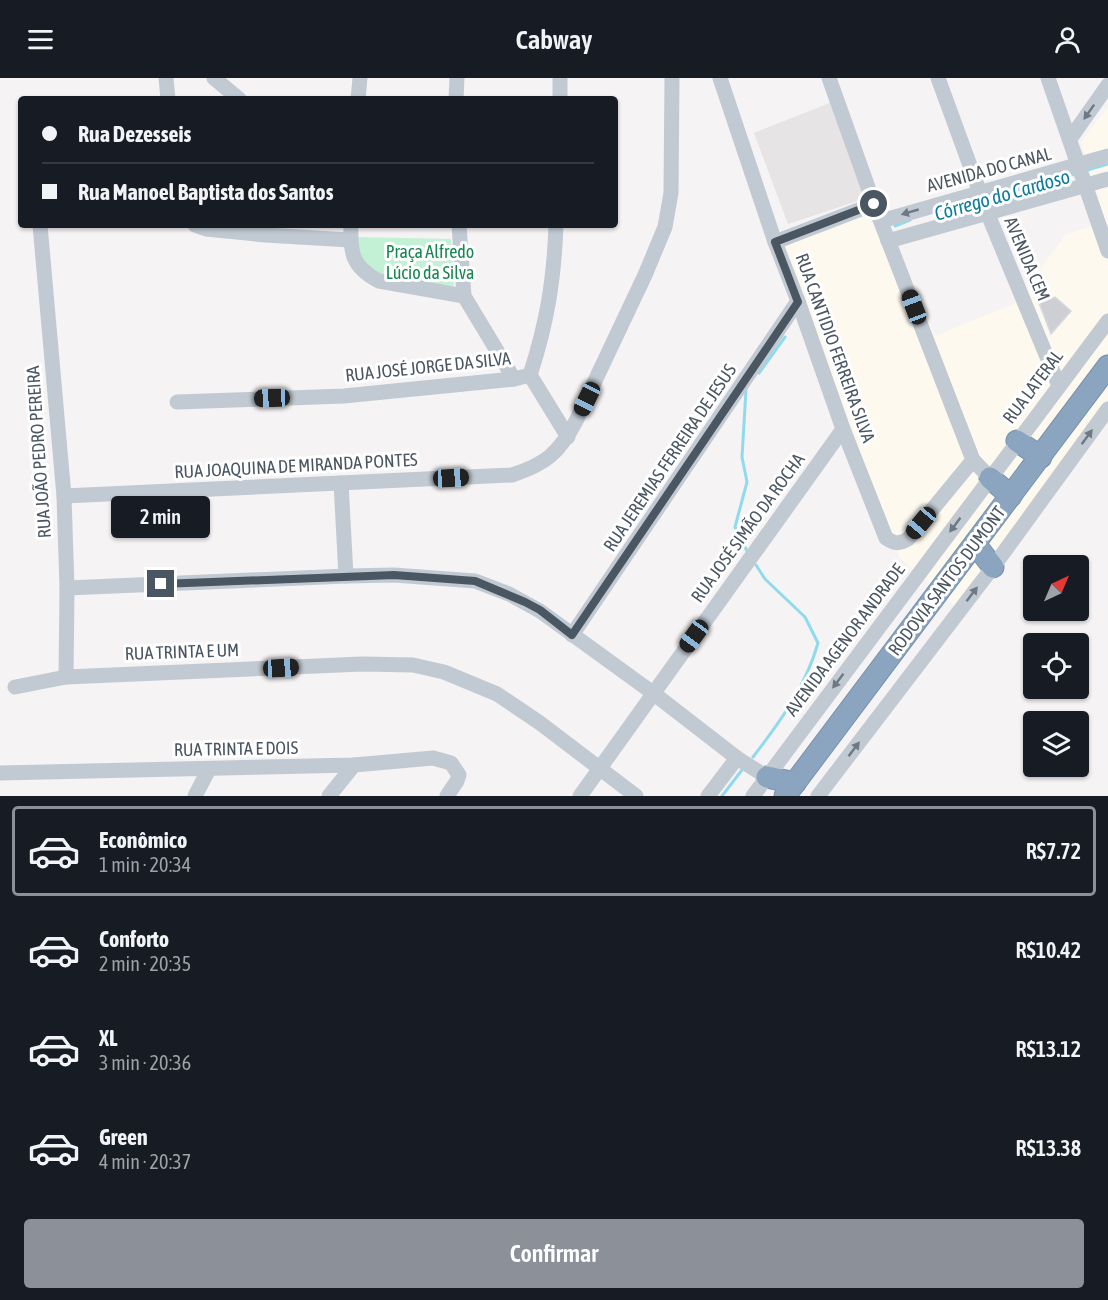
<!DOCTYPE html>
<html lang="pt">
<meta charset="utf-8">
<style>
:root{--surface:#171b24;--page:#242831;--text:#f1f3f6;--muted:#9ea1a6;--line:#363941;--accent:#8c9099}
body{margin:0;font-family:"Asap Condensed",sans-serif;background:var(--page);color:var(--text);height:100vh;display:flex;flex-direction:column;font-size:22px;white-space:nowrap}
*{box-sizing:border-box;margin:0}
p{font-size:20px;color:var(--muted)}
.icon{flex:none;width:33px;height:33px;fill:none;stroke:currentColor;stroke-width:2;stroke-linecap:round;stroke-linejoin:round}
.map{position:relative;height:718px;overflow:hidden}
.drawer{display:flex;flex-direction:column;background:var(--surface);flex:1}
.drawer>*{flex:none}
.guide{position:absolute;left:18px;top:18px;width:600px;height:132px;border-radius:6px;box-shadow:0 2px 4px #0004;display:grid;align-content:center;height:132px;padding:0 24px;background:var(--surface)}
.needle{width:39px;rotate:44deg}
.tools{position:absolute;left:1023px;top:477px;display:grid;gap:12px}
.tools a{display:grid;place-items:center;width:66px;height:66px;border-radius:6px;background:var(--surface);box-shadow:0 2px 4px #0004;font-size:30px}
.end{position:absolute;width:27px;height:27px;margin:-14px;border:8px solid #4a5661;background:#fff;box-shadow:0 0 0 3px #fff}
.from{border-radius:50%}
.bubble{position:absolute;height:42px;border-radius:6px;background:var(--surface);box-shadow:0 2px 4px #0004;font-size:20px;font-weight:600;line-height:42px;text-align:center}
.car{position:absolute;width:18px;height:36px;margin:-18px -9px;border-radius:8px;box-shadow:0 0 4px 2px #0007;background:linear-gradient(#222 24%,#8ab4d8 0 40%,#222 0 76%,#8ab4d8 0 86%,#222 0)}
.guide b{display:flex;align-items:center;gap:21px;height:57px;font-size:22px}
.guide b+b{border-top:2px solid var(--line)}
.guide i{width:15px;height:15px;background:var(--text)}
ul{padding:10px 0 0;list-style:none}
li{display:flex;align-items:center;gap:18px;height:90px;margin:0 12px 9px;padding:0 12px;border:3px solid transparent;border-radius:6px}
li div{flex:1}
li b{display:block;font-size:22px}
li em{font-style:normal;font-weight:600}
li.selected{border-color:var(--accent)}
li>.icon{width:54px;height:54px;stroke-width:1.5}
.cta{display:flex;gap:12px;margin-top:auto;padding:12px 24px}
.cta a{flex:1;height:69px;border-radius:6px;background:var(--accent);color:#fff;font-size:24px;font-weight:600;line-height:69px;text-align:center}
header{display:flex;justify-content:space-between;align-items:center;height:78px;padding:0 24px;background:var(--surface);font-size:27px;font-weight:600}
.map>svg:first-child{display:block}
.commercial{fill:#fdf9ef}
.education{fill:#e6e4e5}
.green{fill:#c3f1d5}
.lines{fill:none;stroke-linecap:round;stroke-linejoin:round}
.stream{stroke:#90daee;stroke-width:3}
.building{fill:#cdcfd5;stroke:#d7d9de;stroke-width:1.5}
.highway-casing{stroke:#7690ad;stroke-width:23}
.minor{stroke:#c1cad2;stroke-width:15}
.highway{stroke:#8ba5c1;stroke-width:21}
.oneway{fill:#6e7983}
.route{stroke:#4a5661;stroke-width:8}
.labels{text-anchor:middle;stroke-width:6;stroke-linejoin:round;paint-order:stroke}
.street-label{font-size:18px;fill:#4a5661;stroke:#fff}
.park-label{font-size:18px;fill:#17864f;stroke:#fff}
.water-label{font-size:20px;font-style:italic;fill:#0c7c9b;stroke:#fff}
</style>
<header><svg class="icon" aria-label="menu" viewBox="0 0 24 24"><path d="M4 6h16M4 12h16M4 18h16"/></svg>Cabway<svg class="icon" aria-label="person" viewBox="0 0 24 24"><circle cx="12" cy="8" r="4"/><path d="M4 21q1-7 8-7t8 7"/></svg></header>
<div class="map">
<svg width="1108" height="718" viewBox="0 0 1108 718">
<rect width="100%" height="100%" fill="#f5f3f3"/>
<!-- commercial -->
<polygon class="commercial" points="1108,28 1108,341 963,535 900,480 783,166 878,130 935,258 1015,225 1066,156 1105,144 1081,64"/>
<!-- education -->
<polygon class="education" points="832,24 866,120 788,146 754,55"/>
<!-- green -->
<path class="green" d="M 355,159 L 451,161 L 454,208 C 432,207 377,205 364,186 C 360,179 358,167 355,159 Z"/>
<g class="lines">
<!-- stream -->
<g class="stream">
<polyline points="1084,93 1108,86"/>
<polyline points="992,119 1075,96"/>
<polyline points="895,148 910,142"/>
<polyline points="759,295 785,259"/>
<polyline points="746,312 742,379 747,404 735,449 747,473"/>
<path d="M 753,679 C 780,644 806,608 818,565 L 805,539 L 765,501 L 756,487"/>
<polyline points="722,718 742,692"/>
</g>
</g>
<!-- building -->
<polygon class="building" points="1055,219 1071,233 1051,256 1039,225"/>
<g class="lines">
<!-- highway casing -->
<g class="highway-casing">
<g id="highway">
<polyline points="1017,363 1041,379"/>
<polyline points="990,400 1011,418"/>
<polyline points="975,466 993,489"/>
<polyline points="767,699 795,705"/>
<polyline points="785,718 1108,288"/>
</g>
</g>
<!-- minor -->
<g class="minor">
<polyline points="166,0 168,21"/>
<polyline points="214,0 239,21"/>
<path d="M 720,0 L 775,164 L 798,223 L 843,351 L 886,460 C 895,466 899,466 908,461 L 973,382"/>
<polyline points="829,0 874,126 973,382 990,400"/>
<polyline points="938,0 987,134 1059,308"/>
<polyline points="1048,0 1108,173"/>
<polyline points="358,21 360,0"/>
<polyline points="456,21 457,0"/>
<polyline points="560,21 560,0"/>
<polyline points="1070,61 1108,7"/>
<polyline points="881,143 1108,78"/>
<polyline points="40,147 64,418 67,510 66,599"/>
<polyline points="195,147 206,151 265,157 350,162"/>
<path d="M 351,147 C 350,175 352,189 379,203 L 464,218"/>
<polyline points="459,147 464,218 514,301"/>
<polyline points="888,163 1108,101"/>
<polyline points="775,164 874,126"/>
<polyline points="530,297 568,359"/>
<path d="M 177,324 L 344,318 L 514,301 L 530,297 C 547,245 554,202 556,147"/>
<polyline points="341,405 346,498"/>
<path d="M 64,418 L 512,397 C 546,386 559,375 576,343 L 645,197 L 665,149 L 671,115 L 672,0"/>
<polyline points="67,510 346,498 394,497 475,503 509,516 540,533 653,615 737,680 767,699"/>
<polyline points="572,557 798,223"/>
<polyline points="15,609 66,599 362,586 413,587 444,594 497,616 540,645 636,718"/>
<polyline points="0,695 354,687 433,680 451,685 459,697 457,703 447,718"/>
<polyline points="195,718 209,691"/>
<polyline points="329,718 354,687"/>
<polyline points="580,718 843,351"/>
<polyline points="708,718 737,680"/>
<polyline points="753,718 1108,243"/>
<polyline points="818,718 993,489 1108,331"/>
</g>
<!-- highway -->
<use href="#highway" class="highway"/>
</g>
<!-- one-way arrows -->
<defs><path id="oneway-solid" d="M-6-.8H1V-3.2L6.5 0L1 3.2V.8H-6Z" transform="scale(1.5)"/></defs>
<g class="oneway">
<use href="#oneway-solid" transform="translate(1089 34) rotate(125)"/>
<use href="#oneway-solid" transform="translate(910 134) rotate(164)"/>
<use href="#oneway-solid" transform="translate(1087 359) rotate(-54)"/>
<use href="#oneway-solid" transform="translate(955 447) rotate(127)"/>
<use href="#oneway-solid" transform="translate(972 516) rotate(-53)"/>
<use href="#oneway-solid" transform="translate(838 603) rotate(127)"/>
<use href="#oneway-solid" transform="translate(854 671) rotate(-53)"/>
</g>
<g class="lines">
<!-- route -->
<polyline class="route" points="161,506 394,497 475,503 525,524 540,532 572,557 798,224 775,164 874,126"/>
</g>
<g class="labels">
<!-- street labels -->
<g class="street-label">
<text transform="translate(989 92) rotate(-15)" y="6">AVENIDA DO CANAL</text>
<text transform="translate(1027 181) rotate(67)" y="6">AVENIDA CEM</text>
<text transform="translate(835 270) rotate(70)" y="6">RUA CANTIDIO FERREIRA SILVA</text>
<text transform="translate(428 289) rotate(-6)" y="6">RUA JOSÉ JORGE DA SILVA</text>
<text transform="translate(1033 309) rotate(-53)" y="6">RUA LATERAL</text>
<text transform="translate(39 374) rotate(-94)" y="6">RUA JOÃO PEDRO PEREIRA</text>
<text transform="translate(670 380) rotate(-56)" y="6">RUA JEREMIAS FERREIRA DE JESUS</text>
<text transform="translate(296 388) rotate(-3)" y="6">RUA JOAQUINA DE MIRANDA PONTES</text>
<text transform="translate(748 450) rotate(-54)" y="6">RUA JOSÉ SIMÃO DA ROCHA</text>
<text transform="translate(947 503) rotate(-53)" y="6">RODOVIA SANTOS DUMONT</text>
<text transform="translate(845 562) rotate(-53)" y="6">AVENIDA AGENOR ANDRADE</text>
<text transform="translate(182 574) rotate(-2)" y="6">RUA TRINTA E UM</text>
<text transform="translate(236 671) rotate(-1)" y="6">RUA TRINTA E DOIS</text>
</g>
<!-- park labels -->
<g class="park-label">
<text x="430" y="180">Praça Alfredo<tspan x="430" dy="21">Lúcio da Silva</tspan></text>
</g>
<!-- water labels -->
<g class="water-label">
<text transform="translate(1002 117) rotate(-16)" y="7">Córrego do Cardoso</text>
</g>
</g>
</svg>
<div class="tools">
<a><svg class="needle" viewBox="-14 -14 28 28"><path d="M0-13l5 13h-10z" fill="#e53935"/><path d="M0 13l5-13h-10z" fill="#9ea1a6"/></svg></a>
<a><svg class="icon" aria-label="locate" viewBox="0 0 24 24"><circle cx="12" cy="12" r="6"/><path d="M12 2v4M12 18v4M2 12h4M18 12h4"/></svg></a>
<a><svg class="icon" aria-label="layers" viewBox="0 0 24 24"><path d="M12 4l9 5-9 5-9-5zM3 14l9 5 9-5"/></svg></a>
</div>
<i class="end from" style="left:874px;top:126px"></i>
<i class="end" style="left:161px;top:506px"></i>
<div class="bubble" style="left:111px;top:418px;width:99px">2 min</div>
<i class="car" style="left:914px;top:229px;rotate:339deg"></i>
<i class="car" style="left:272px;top:320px;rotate:268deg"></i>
<i class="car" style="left:587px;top:321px;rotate:206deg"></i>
<i class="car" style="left:451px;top:400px;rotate:87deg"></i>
<i class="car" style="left:921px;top:445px;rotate:220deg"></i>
<i class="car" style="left:694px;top:558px;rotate:216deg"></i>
<i class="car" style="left:281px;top:590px;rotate:87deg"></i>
<div class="guide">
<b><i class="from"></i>Rua Dezesseis</b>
<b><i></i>Rua Manoel Baptista dos Santos</b>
</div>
</div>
<section class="drawer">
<ul>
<li class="selected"><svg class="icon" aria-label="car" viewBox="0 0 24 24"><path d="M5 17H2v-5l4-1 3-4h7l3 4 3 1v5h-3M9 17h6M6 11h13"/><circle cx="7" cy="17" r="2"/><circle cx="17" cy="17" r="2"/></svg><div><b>Econômico</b><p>1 min · 20:34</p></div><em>R$7.72</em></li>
<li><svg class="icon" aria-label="car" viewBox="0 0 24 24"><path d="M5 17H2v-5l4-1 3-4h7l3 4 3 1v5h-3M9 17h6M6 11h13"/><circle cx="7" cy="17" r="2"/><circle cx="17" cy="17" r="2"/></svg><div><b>Conforto</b><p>2 min · 20:35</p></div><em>R$10.42</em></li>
<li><svg class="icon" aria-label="car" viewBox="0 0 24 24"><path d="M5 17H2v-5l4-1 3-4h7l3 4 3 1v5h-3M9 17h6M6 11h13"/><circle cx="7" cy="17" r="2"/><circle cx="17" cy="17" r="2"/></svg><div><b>XL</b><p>3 min · 20:36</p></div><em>R$13.12</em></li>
<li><svg class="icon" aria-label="car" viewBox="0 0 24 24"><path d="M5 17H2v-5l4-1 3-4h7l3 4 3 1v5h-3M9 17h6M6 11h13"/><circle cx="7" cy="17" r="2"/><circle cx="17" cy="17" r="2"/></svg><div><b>Green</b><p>4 min · 20:37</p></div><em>R$13.38</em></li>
</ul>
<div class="cta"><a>Confirmar</a></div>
</section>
